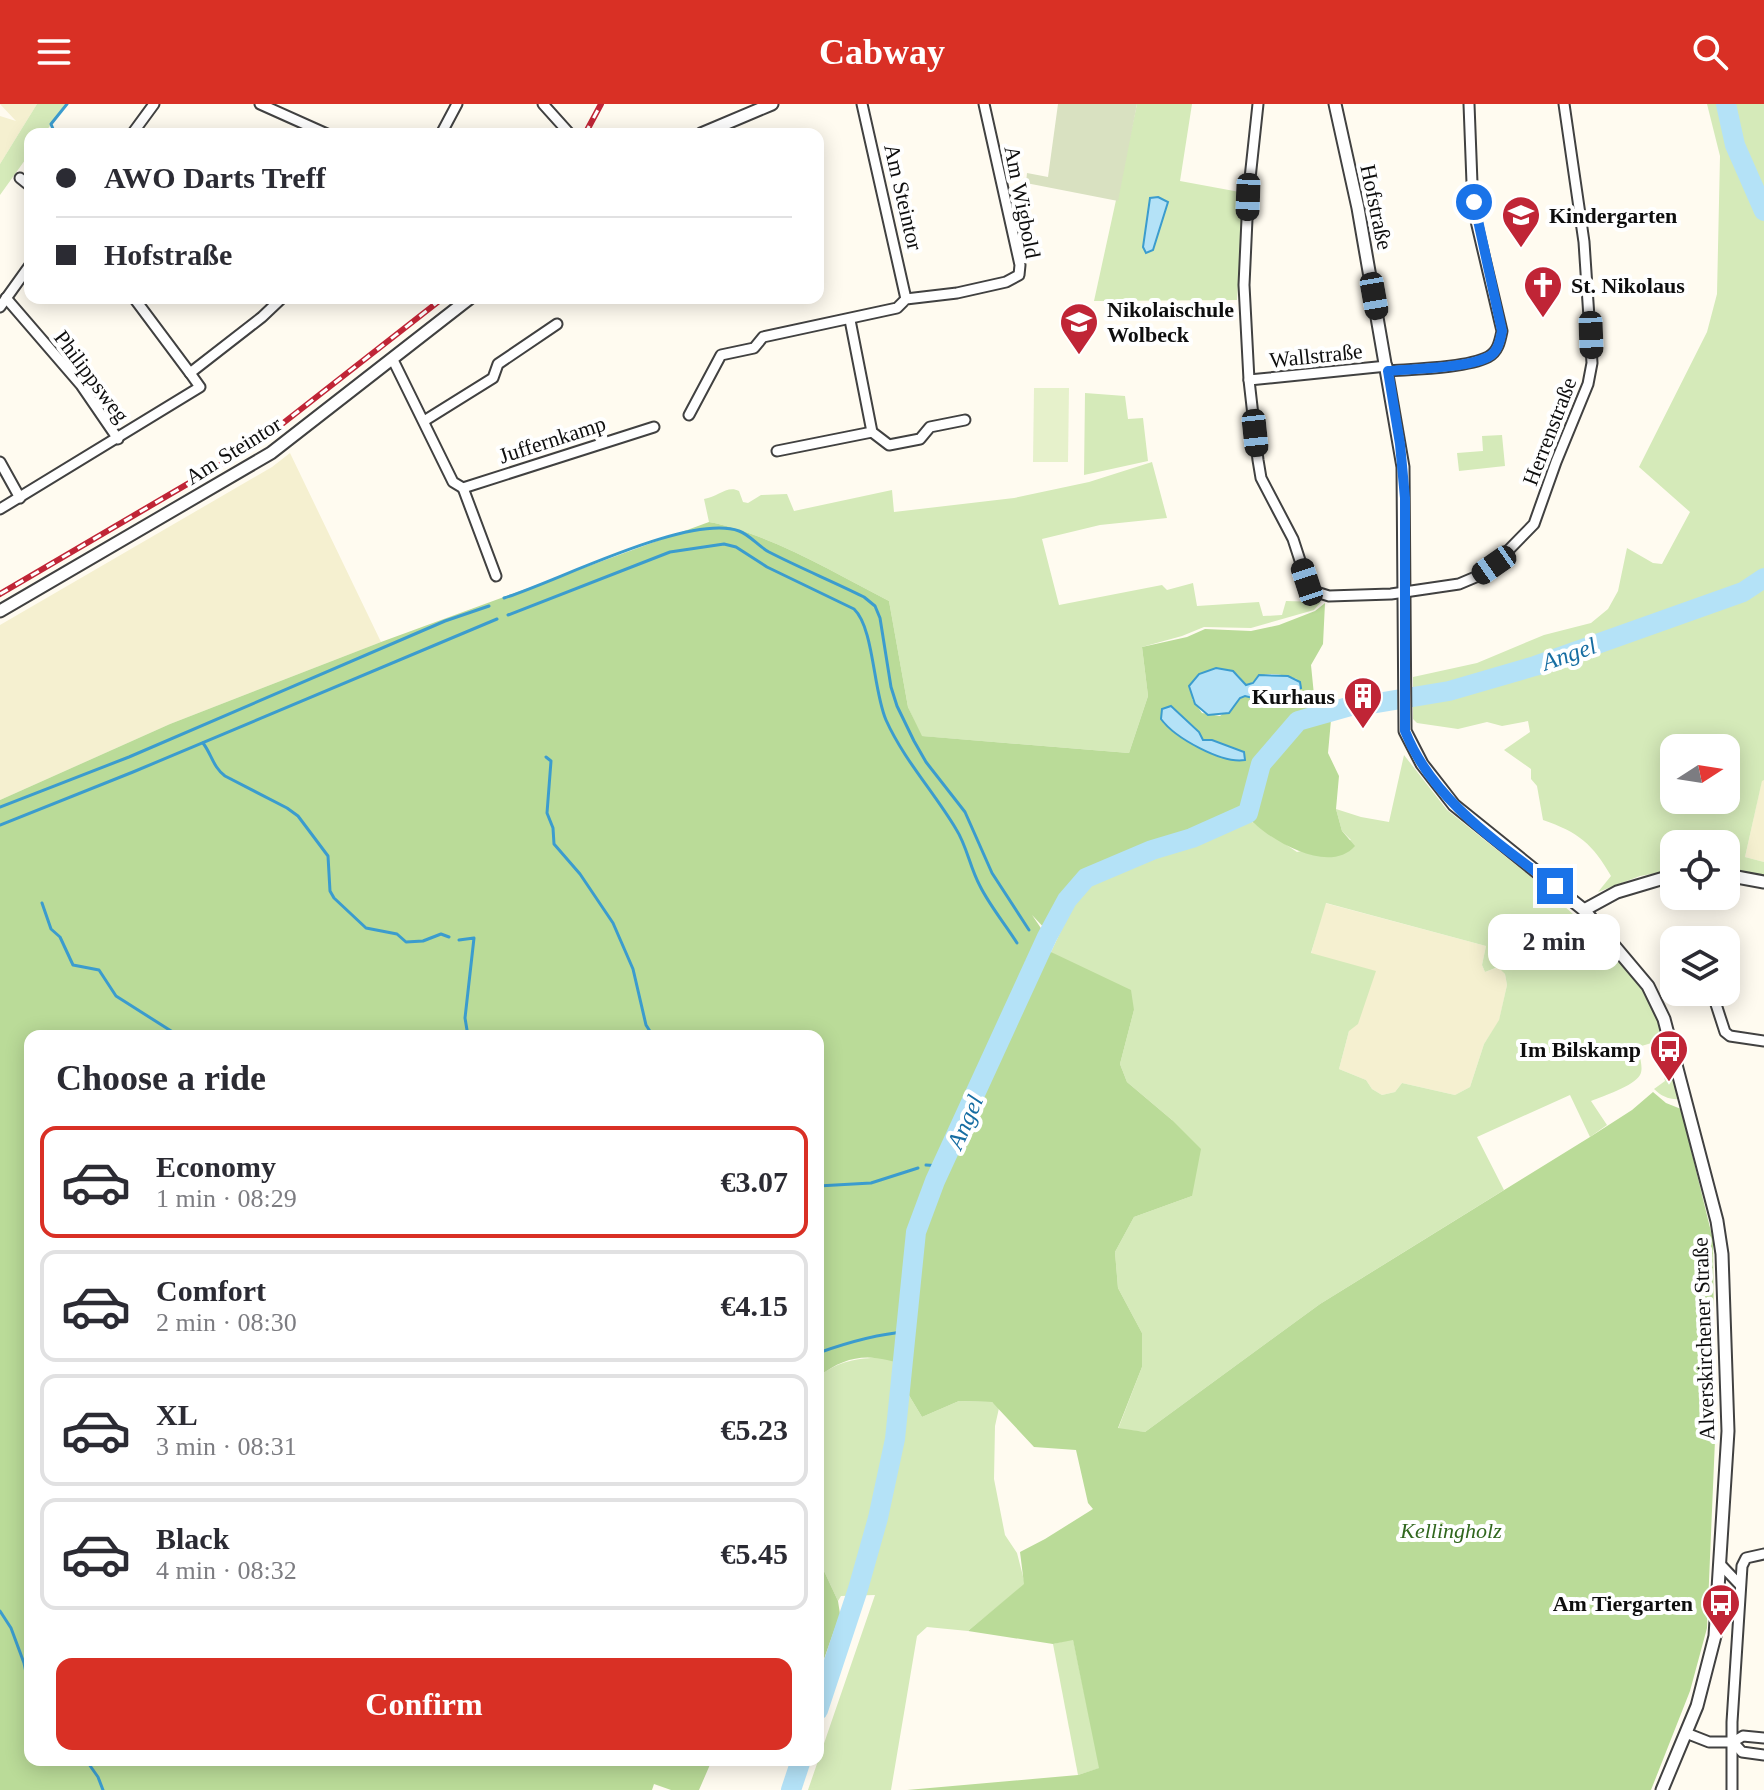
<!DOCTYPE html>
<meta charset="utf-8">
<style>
:root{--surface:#fff;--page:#f7f7f7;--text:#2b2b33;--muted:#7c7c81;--line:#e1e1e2;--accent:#d93025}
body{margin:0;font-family:"Times New Roman",serif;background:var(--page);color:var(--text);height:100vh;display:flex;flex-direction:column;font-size:30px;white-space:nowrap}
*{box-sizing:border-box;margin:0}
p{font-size:26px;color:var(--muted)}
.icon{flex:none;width:44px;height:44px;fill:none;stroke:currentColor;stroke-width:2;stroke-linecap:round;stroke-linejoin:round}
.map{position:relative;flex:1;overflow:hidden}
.panel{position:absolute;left:24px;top:926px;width:800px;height:736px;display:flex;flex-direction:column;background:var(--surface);border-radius:16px;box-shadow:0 4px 20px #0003}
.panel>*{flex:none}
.top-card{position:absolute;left:24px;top:24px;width:800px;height:176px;border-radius:16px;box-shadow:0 4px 20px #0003;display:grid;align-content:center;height:176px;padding:0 32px;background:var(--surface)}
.needle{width:52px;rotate:78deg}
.controls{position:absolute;left:1660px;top:630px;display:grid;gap:16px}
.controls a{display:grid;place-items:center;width:80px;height:80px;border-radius:16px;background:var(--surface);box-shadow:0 4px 20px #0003;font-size:40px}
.end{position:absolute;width:36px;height:36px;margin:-18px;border:10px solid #1a73e8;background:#fff;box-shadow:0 0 0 4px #fff}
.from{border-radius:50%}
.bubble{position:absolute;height:56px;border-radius:16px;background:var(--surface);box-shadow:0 4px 20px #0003;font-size:26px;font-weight:800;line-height:56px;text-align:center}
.car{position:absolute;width:24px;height:48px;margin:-24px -12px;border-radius:10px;box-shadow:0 0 6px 2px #0007;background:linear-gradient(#222 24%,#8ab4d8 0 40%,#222 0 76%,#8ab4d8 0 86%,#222 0)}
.top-card b{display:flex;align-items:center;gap:28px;height:76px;font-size:30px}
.top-card b+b{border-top:2px solid var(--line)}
.top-card i{width:20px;height:20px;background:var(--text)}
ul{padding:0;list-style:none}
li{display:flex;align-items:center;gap:24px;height:112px;margin:0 16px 12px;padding:0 16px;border:4px solid var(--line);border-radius:16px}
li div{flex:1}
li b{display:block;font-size:30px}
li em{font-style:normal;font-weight:800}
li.current{border-color:var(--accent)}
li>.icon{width:72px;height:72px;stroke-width:1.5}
h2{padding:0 32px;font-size:36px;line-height:96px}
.button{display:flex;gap:16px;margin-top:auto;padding:16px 32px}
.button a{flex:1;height:92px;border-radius:16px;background:var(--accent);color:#fff;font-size:32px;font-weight:800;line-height:92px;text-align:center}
header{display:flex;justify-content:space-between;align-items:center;height:104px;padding:0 32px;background:var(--accent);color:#fff;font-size:36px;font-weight:800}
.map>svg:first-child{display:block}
.farmland{fill:#f5f0d0}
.green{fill:#d5eab9;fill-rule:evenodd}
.forest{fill:#badb98;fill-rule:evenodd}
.cemetery{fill:#d9e1c1}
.pitch{fill:#e6f1cb}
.water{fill:#b4e2f7;stroke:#3b9cce;stroke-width:2}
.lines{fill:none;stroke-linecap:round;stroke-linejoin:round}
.stream{stroke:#3b9cce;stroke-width:3}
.river{stroke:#b4e2f7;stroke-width:20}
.minor-casing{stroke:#414141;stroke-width:13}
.tertiary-casing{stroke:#414141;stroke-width:15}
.minor{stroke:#fff;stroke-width:9}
.tertiary{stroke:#fff;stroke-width:11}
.rail-casing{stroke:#c02536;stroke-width:6}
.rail{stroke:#fff;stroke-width:3;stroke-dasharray:9;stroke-linecap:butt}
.route{stroke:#1a73e8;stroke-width:10}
.labels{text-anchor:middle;stroke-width:8;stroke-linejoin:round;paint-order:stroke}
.street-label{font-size:22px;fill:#0e0e0e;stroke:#fff}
.poi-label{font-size:22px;font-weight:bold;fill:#0e0e0e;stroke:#fff;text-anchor:start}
.park-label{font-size:22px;font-style:italic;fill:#31671e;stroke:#fff}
.water-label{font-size:24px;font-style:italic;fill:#166da2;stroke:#fff}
</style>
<header><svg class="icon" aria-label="menu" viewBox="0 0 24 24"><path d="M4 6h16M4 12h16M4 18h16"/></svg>Cabway<svg class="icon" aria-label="search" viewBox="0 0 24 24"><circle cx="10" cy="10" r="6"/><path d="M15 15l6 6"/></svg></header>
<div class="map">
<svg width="1764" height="1686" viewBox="0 0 1764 1686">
<rect width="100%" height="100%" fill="#fffbf0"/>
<!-- farmland -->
<g class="farmland">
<polygon points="0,0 37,0 0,60 0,12 16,17"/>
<polygon points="290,349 381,538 170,620 0,696 0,521 272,363"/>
<polygon points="1762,676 1764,676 1764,758 1745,753"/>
<polygon points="1325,799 1486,842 1482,861 1485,868 1499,863 1505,870 1507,881 1499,917 1484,940 1470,983 1455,991 1402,979 1395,988 1382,991 1372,985 1366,976 1339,965 1349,927 1311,850"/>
</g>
<!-- green -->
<g class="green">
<polygon points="37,0 66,0 44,30 30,30 30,49 0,91 0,60"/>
<polygon points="1137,0 1192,0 1180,77 1245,89 1237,196 1094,197"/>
<path d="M 1707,0 L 1764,0 L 1764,676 L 1762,677 L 1745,753 L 1764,758 L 1764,775 L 1726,765 L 1726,740 L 1674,740 L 1674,766 L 1640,772 L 1598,788 L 1611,772 C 1593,740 1578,728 1543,716 L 1537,682 L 1531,675 L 1531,665 L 1504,646 L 1530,628 L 1528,617 L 1502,622 L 1487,618 L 1458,625 L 1417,619 L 1413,615 L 1413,573 L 1477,559 L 1544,531 L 1591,519 L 1608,505 L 1618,487 L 1627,444 L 1653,459 L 1662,460 L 1690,408 L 1639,363 L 1707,228 L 1717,190 L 1720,52 ZM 1674,644 L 1726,644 L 1726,696 L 1674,696 Z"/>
<polygon points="1085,289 1125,292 1128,315 1143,314 1148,357 1084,371"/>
<polygon points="1502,331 1505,362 1459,367 1457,349 1483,347 1482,332"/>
<path d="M 1152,358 L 1167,414 L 1100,421 L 1042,435 L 1059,501 L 1162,481 L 1167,486 L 1193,479 L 1197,502 L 1259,498 L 1263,512 L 1282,511 L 1286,497 L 1321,498 L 1314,506 L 1251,524 L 1204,523 L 1182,532 L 1142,543 L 1148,592 L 1129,649 L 921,632 L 908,603 L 889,497 C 835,469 768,429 709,418 L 704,395 C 718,393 727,381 739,387 L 743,398 L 748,399 L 761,391 L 787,390 L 794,407 L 892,386 L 894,408 L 1014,394 L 1089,378 Z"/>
<path d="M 1404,651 L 1447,706 L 1541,781 L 1617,850 L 1655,903 L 1686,994 C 1673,997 1663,994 1654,985 L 1665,977 L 1655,938 L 1638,943 C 1639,951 1644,964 1640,971 C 1634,982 1603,992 1591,997 L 1607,1021 L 1590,1033 L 1570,991 L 1477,1033 L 1504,1086 L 1320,1200 L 1145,1328 L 1118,1325 L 1142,1263 L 1142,1229 L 1118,1184 L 1115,1148 L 1134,1113 L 1192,1092 L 1172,1016 L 1127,978 L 1120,960 L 1134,906 L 1051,848 L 1076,795 L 1100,774 L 1147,752 L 1193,738 L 1249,716 L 1297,748 L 1351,736 L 1342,727 L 1336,705 L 1361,713 L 1389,718 ZM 1326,799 L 1486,842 L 1482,861 L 1485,868 L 1498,863 L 1505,870 L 1507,881 L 1499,916 L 1484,940 L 1470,983 L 1455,991 L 1402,979 L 1395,988 L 1382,991 L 1372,985 L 1366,976 L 1339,965 L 1349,927 L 1358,920 L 1376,867 L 1311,849 Z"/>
<path d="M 883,1253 L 909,1263 L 907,1288 L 922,1313 L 959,1297 L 992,1298 L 999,1304 L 995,1322 L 994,1375 L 1005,1431 L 1017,1449 L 1025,1480 L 968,1527 L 927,1523 L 917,1532 L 891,1686 L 808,1686 L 875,1491 L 841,1492 L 838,1497 L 818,1454 L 818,1273 C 840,1256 855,1255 883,1253 Z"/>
<polygon points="1073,1535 1100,1664 1078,1671 1053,1540"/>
</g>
<!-- forest -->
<g class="forest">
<path d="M 709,418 C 768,429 835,469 889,497 L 908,603 L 922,632 L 1129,649 L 1148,592 L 1142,543 L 1187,533 L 1205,525 L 1251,527 L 1279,521 L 1315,507 L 1325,499 L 1323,540 L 1311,561 L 1314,591 L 1332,605 L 1328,649 L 1339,672 L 1336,705 L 1342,727 L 1355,742 C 1328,773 1263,733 1243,708 L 1085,770 L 1062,798 L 1047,827 L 1032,811 L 1047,833 L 1051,848 L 1131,886 L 1134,906 L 1120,960 L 1127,978 L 1172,1016 L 1201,1045 L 1192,1092 L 1134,1113 L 1115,1148 L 1118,1184 L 1142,1229 L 1142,1263 L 1118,1324 L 1145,1328 L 1320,1200 L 1590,1033 L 1632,1006 L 1653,988 L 1666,999 L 1681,1005 L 1713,1136 L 1715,1336 L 1707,1524 L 1690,1587 L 1651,1686 L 907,1686 L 1078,1671 L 1099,1664 L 1073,1536 L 1053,1540 L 968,1527 L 1024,1480 L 1020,1448 L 1045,1435 L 1093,1405 L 1088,1399 L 1076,1346 L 1034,1343 L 992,1298 L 959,1297 L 922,1313 L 907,1288 L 909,1263 C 873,1249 849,1249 818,1273 L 818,932 L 30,932 L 30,1656 L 712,1656 L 699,1686 L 671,1686 L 654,1680 L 652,1686 L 0,1686 L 0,696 L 170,620 L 381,538 ZM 1227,565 L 1238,571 L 1246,581 C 1254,579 1257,574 1264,571 C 1272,568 1289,572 1297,575 L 1300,584 L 1257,595 L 1248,591 L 1242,592 L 1220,612 L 1202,609 L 1192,595 ZM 1163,619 L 1199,628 L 1203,637 L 1212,636 L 1244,648 L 1243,657 C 1212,654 1187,638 1163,619 Z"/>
<polygon points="818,1454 838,1497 840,1510 818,1572"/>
</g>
<!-- cemetery -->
<polygon class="cemetery" points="1058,0 1137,0 1118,97 1026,79 1027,69 1048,73"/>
<!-- pitch -->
<polygon class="pitch" points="1034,284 1069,284 1068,358 1033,358"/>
<!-- water -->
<g class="water">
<polygon points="1158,93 1168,98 1153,146 1146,149 1143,143 1150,94"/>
<polygon points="1216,564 1233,567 1246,581 1253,579 1259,571 1288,572 1300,578 1301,584 1257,595 1245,592 1240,594 1229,609 1208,611 1195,600 1189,582 1199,570"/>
<path d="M 1171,602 L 1199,628 L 1203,636 L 1212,636 L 1244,648 L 1245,656 C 1222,660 1175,634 1161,615 L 1162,605 Z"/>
</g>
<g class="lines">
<!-- stream -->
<g class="stream">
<polyline points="55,30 51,20 67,0"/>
<path d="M 504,494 C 556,478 689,409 739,427 C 750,431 758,442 769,448 C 800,464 832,477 864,493 L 875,502 L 880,514 L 891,583 L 897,602 L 914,637 L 926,658 L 965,708 L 992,769 L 1029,826"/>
<path d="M 508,511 L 670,448 L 724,440 L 736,443 L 767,463 L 854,505 C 874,524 873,586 886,616 C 904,656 934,688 956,725 C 967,742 970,764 980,782 C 990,802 1005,820 1017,839"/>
<path d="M 203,639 C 212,651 213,663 225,672 L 287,704 L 298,712 L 328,752 L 330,787 L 334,794 L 366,824 L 397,830 L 406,838 L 423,837 L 441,830 L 449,833"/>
<polyline points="546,653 551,657 547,709 553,724 554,740 580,770 613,819 633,865 646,921 653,932"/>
<polyline points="0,703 129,653 445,517 489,502"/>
<polyline points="0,721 133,668 497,515"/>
<polyline points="42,799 51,825 60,833 73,861 99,866 116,892 179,932"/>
<polyline points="459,836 474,834 465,914 468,932"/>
<polyline points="1037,837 1043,842"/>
<polyline points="1027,857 1033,862"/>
<polyline points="926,1061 942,1062"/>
<polyline points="818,1082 871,1079 918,1064"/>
<path d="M 818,1249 C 846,1239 876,1230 906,1228"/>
<polyline points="0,1507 11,1524 24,1559 30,1588"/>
<polyline points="818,1603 819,1603"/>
<polyline points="86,1656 98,1673 103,1686"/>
</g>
<!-- river -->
<g class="river">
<polyline points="1726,0 1735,41 1764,107"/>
<polyline points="1365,601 1449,587 1535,562 1743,488 1764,474"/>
<polyline points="818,1606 858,1485 878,1414 895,1335 916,1128 935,1077 1047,833 1067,796 1086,774 1152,746 1192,734 1248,709 1261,660 1298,617 1351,602"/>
<polyline points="791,1686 801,1656"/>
</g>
<!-- minor casing -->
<g class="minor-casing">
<g id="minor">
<polyline points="260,0 327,30"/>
<polyline points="543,0 570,30"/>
<polyline points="862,0 906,195"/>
<polyline points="1258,0 1248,93 1244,181 1249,276 1258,356 1261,374 1293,435 1307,478 1313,487 1329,492 1391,490 1459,480 1478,472 1494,461 1534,420 1556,358 1588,280 1592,259 1584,138 1564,0"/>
<polyline points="132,30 154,0"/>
<polyline points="441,30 457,0"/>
<polyline points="20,74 30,82"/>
<polyline points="6,194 81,281 118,335"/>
<polyline points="134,194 190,269"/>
<polyline points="0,203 30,161"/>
<polyline points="850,216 872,328 889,341 920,335 930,323 965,316"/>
<polyline points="393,256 453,378 463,384 654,323"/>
<path d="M 1388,267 C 1413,265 1466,264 1488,253 C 1498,248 1500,237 1502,227 L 1476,117 L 1472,79 L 1469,0"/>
<polyline points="1249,276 1387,262"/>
<polyline points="689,311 721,251 754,244 763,233 897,204 906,195 957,189 1006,178 1019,171 1020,161 984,0"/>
<polyline points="424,317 493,274 498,260 557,220"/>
<polyline points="777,347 872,328"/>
<polyline points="0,358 20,394"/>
<polyline points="463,384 496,472"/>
<polyline points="0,405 200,283 190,269 262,213 282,194"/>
<polyline points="1712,888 1725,928 1730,932 1764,937"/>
<polyline points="1721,1461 1740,1481"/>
<polyline points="1686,1629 1709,1638 1733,1638 1743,1632 1764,1634"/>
<polyline points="1733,1638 1742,1648 1764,1651"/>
<polyline points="1732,1686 1732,1618 1742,1462 1746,1454 1764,1450"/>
</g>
</g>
<!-- tertiary casing -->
<g class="tertiary-casing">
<g id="tertiary">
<polyline points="1335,0 1358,104 1403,363 1405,627 1422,660 1454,701 1584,806 1648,882 1664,915 1717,1117 1722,1150 1728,1327 1715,1532 1697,1602 1662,1686"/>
<polyline points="701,30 772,0"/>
<polyline points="0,507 271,349 470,194"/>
<polyline points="1726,771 1764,778"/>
<polyline points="1584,806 1617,788 1674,771"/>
</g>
</g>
<!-- minor -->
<use href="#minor" class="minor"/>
<!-- tertiary -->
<use href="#tertiary" class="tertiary"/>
<!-- rail casing -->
<g class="rail-casing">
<g id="rail">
<polyline points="585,30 601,0"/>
<polyline points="0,490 259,338 443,194"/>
</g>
</g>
<!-- rail -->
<use href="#rail" class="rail"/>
</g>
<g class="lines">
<!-- route -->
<path class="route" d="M 1474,98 L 1502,227 C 1500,237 1498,248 1488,253 C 1467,264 1412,265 1388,267 L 1400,340 L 1405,394 L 1405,627 C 1432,696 1498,739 1555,782"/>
</g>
<!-- icons -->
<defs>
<g id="school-pin" transform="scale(2)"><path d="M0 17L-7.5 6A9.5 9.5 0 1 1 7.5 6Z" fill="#c02536" stroke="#fff"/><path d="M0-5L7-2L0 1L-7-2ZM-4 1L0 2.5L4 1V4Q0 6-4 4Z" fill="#fff"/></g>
<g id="church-pin" transform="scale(2)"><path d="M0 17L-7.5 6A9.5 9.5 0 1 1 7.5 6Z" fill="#c02536" stroke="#fff"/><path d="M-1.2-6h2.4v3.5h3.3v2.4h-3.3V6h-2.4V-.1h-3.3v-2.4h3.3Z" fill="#fff"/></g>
<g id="building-pin" transform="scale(2)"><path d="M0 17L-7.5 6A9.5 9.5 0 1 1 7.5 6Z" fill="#c02536" stroke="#fff"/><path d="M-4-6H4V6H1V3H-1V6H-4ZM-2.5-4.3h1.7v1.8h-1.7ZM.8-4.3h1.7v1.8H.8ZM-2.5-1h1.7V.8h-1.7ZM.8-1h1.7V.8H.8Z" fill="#fff"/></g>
<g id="bus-pin" transform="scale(2)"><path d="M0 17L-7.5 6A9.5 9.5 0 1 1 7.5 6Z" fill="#c02536" stroke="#fff"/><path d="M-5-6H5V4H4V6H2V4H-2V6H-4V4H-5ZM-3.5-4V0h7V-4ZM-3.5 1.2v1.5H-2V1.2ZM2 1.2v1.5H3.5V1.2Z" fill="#fff"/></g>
</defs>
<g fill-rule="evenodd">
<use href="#school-pin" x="1521" y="111"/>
<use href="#church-pin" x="1543" y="181"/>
<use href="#school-pin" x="1079" y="218"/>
<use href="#building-pin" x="1363" y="592"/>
<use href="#bus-pin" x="1669" y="945"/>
<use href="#bus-pin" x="1721" y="1499"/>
</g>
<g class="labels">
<!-- street labels -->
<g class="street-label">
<text transform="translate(904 93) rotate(77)" y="8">Am Steintor</text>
<text transform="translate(1023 98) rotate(79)" y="8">Am Wigbold</text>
<text transform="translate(1377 103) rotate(78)" y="8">Hofstraße</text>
<text transform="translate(1316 251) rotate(-6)" y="8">Wallstraße</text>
<text transform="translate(92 272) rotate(53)" y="8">Philippsweg</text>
<text transform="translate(1549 327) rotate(-69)" y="8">Herrenstraße</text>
<text transform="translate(552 335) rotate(-18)" y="8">Juffernkamp</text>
<text transform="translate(233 346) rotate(-32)" y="8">Am Steintor</text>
<text transform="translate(1703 1235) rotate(-92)" y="8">Alverskirchener Straße</text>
</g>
<!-- poi labels -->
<g class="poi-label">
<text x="1549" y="119">Kindergarten</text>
<text x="1571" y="189">St. Nikolaus</text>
<text x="1107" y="213">Nikolaischule<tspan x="1107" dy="25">Wolbeck</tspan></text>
<text x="1335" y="600" text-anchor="end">Kurhaus</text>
<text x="1641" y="953" text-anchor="end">Im Bilskamp</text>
<text x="1693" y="1507" text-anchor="end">Am Tiergarten</text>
</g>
<!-- park labels -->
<g class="park-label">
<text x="1451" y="1434">Kellingholz</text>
</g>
<!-- water labels -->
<g class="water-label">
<text transform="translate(1569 550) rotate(-19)" y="8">Angel</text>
<text transform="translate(965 1018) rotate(-66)" y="8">Angel</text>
</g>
</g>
</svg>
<div class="controls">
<a><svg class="needle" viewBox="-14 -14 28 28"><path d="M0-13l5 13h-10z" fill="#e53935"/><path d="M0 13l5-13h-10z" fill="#7c7c81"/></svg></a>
<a><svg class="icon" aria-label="locate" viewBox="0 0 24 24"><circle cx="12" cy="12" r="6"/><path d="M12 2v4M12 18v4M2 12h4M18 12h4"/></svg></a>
<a><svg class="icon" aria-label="layers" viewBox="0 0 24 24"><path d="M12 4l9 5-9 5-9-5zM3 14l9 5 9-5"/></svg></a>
</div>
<i class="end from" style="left:1474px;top:98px"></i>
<i class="end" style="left:1555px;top:782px"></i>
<div class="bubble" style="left:1488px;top:810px;width:132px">2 min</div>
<i class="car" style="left:1248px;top:93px;rotate:182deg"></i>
<i class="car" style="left:1374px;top:192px;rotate:170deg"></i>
<i class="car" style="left:1591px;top:231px;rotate:178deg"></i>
<i class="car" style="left:1255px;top:329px;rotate:174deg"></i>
<i class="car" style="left:1494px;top:461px;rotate:235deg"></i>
<i class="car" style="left:1307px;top:478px;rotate:342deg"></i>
<div class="top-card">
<b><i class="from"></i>AWO Darts Treff</b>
<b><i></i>Hofstraße</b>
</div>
<section class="panel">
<h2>Choose a ride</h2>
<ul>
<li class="current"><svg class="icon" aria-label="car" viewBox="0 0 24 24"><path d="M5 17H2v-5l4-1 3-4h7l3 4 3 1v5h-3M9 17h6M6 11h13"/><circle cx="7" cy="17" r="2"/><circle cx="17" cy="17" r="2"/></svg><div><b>Economy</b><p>1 min · 08:29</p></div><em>€3.07</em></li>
<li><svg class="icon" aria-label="car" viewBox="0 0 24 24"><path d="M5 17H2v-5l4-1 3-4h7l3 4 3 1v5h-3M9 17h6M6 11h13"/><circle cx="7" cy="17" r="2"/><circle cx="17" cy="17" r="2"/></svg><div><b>Comfort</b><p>2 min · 08:30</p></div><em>€4.15</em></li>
<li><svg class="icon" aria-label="car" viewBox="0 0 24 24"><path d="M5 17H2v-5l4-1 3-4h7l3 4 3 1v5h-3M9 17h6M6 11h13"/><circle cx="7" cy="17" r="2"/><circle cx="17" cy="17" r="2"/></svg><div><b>XL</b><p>3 min · 08:31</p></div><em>€5.23</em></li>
<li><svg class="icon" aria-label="car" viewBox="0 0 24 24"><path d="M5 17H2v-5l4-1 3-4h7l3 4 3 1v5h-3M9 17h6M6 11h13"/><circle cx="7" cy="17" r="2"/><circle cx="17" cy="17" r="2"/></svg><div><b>Black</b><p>4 min · 08:32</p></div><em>€5.45</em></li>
</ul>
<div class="button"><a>Confirm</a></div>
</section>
</div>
